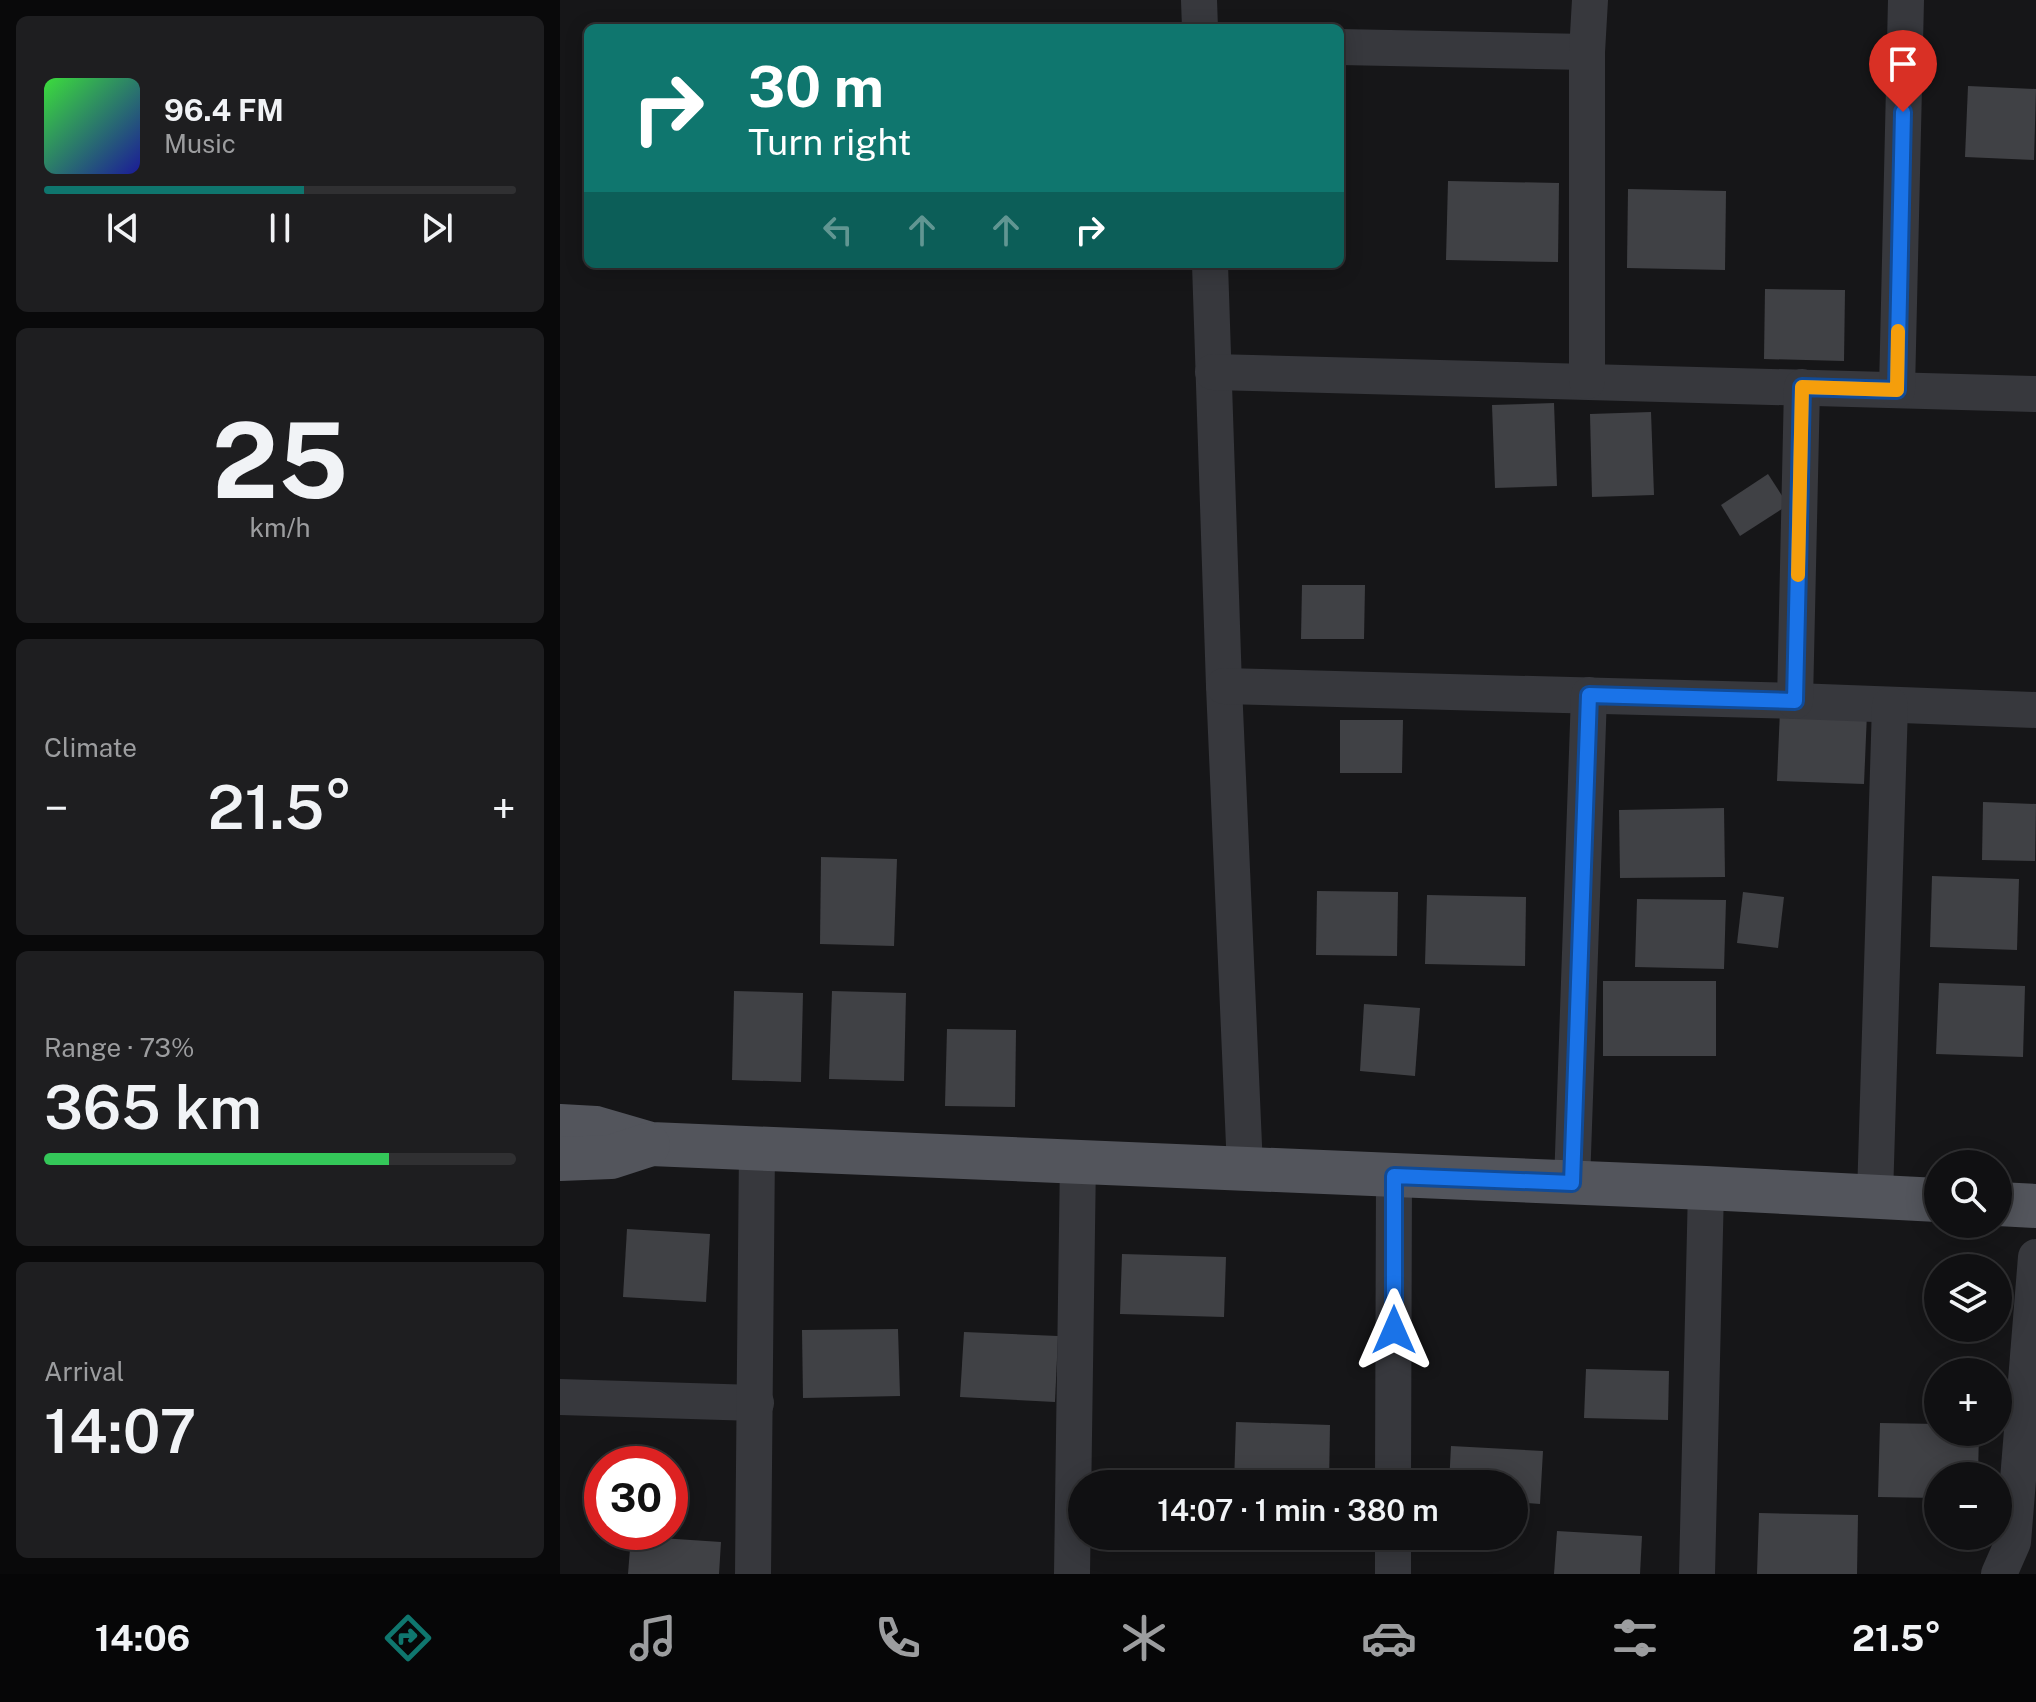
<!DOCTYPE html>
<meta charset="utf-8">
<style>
body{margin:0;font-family:"Public Sans",sans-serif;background:#1e1e20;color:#f1f3f6;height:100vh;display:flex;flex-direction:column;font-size:30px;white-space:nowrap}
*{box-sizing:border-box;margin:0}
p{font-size:26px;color:#9c9d9f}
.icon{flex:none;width:44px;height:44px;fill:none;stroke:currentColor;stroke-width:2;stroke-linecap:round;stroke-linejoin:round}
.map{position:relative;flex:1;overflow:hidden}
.sheet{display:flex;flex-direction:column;gap:16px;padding:16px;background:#09090a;width:560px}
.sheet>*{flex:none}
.guide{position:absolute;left:24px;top:24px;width:760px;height:244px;border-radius:12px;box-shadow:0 4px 20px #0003,0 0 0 2px #303032;background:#0f766e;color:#fff;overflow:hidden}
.tools{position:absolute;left:1364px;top:1150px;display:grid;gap:16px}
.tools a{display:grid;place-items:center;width:88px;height:88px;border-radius:50%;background:#101012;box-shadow:0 4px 20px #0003,0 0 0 2px #303032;font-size:40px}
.speed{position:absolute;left:24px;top:1446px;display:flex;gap:16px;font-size:40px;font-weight:700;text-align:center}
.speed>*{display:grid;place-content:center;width:104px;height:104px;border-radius:50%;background:#101012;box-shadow:0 4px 20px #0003,0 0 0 2px #303032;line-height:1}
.speed .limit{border:12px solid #d22;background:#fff;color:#111}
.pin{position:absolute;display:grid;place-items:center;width:68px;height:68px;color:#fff;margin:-82px -34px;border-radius:50% 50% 50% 0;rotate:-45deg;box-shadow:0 0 8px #0007}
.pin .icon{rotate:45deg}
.me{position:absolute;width:88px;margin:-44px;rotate:0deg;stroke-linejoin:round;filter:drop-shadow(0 0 6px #0008)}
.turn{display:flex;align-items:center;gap:28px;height:168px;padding:0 32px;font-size:36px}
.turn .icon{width:104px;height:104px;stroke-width:2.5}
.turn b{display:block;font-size:56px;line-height:68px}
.lanes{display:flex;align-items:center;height:76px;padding:0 32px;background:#0003;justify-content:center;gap:40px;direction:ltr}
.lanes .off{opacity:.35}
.big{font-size:60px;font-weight:600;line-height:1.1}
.sheet .card{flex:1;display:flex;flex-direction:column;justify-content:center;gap:12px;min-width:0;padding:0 28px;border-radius:12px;background:#1e1e20}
.sheet .dial{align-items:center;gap:0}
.dial b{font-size:104px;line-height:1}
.song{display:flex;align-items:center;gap:24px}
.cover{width:96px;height:96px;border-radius:12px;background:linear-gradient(135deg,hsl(120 70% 55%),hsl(240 70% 35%))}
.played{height:8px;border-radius:4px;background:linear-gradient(90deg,#0f766e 55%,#303032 55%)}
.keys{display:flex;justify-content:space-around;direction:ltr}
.heat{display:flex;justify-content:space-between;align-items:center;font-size:44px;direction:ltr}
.charge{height:12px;border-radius:6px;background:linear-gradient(90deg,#34c759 73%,#303032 0)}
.trip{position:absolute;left:508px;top:1470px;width:460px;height:80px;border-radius:40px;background:#101012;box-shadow:0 4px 20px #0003,0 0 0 2px #303032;font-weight:600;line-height:80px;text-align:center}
.menu{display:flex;height:128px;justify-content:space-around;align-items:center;background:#060607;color:#9c9d9f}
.menu .icon{width:56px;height:56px}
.menu .active{color:#0f766e}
.menu b{font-size:36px;color:#f1f3f6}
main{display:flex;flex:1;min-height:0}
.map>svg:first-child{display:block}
</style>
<main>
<section class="sheet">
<div class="card">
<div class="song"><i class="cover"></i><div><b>96.4 FM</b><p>Music</p></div></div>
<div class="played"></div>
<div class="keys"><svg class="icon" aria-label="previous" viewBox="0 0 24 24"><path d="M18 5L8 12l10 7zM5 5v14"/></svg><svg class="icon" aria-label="pause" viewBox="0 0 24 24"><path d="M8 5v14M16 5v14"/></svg><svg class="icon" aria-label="next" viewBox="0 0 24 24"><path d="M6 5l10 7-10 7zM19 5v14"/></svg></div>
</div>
<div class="card dial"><b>25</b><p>km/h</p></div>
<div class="card"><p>Climate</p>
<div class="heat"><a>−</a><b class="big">21.5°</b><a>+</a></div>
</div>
<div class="card"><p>Range · 73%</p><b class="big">365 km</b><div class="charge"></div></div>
<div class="card"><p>Arrival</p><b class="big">14:07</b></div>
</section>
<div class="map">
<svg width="1476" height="1574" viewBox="0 0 1476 1574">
<rect width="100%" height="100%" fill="#161618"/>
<!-- building -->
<g fill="#404145">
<polygon points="1408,86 1476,89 1474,160 1405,157"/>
<polygon points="888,181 999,183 998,262 886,260"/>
<polygon points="1068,189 1166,191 1165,270 1067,268"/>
<polygon points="1205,289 1285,290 1284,361 1204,359"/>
<polygon points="994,403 997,486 935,488 932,405"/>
<polygon points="1091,412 1094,495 1032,497 1030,414"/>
<polygon points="1208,474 1228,505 1180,536 1161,505"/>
<polygon points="742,585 805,585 804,639 741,639"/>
<polygon points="1220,710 1307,713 1304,784 1217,781"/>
<polygon points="780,720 843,720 842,773 780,773"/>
<polygon points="1423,802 1476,804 1475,861 1422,860"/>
<polygon points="1164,808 1165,877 1060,878 1059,810"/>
<polygon points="261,857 337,859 334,946 260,944"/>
<polygon points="1372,876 1459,879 1457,950 1370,947"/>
<polygon points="757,891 838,892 837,956 756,955"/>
<polygon points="1183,892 1224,897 1218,948 1177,943"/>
<polygon points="867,895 966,897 965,966 865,964"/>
<polygon points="1077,899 1166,900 1164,969 1075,967"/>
<rect x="1043" y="981" width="113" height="75"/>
<polygon points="1379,983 1465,986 1463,1057 1376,1054"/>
<polygon points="174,991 243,993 241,1082 172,1080"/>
<polygon points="272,991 346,993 344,1081 269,1079"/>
<polygon points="804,1004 860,1008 855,1076 800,1071"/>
<polygon points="387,1029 456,1030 455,1107 385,1106"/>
<polygon points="67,1229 150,1234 146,1302 63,1297"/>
<polygon points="562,1254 666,1257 664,1317 560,1314"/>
<polygon points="338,1329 340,1396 243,1398 242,1330"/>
<polygon points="404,1332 498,1336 495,1402 400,1397"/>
<polygon points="1026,1369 1109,1371 1108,1420 1024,1418"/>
<polygon points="676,1422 770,1425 769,1484 674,1484"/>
<polygon points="1320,1423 1378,1424 1378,1432 1419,1432 1418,1476 1378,1476 1378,1498 1318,1497"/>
<polygon points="891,1446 983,1451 980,1504 954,1502 954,1484 889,1484"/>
<polygon points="1199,1513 1298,1515 1297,1574 1197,1574"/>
<polygon points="997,1531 1082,1536 1080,1574 994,1574"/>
<polygon points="71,1536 161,1542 159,1574 68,1574"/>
</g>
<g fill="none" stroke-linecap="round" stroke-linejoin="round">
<!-- minor -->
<g stroke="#37383d" stroke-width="36">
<polyline points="639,0 640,28"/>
<polyline points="780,47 1027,52"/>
<polyline points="650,264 664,686 685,1168"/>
<polyline points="653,372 1476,394"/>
<polyline points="1027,381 1027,52 1030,0"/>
<polyline points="1337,390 1346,0"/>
<polyline points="664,686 1235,701 1476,710"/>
<polyline points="1235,701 1242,387"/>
<polyline points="1012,1183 1029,695"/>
<polyline points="1315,1196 1330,705"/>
<polyline points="0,1397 196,1403"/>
<polyline points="833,1484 834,1176"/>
<polyline points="193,1574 197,1149"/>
<polyline points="512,1574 518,1160"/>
<polyline points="833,1574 833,1536"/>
<polyline points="1137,1574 1146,1188"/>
<polyline points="1439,1574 1453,1542 1476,1257"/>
</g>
<!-- major -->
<g stroke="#53555c" stroke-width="44">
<polyline points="0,1126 36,1128 91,1144 1146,1188 1378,1200"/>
<polyline points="0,1159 51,1157 88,1145"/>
<polyline points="1438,1204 1476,1206"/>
</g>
</g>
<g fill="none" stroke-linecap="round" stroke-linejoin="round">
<defs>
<polyline id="route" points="834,1330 834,1176 1012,1183 1029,695 1235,701 1242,387 1337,390 1343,112"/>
</defs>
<!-- route casing -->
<use href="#route" stroke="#114b97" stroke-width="20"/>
<!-- route -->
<use href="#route" stroke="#1a73e8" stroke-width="14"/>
<!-- slow -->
<polyline stroke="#f59e0b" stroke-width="14" points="1238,575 1242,387 1337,390 1338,331"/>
</g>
</svg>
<div class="tools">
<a><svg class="icon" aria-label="search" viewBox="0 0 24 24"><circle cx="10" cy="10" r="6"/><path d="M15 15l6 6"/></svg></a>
<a><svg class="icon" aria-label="layers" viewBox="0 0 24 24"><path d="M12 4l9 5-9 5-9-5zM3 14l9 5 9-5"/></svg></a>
<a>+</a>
<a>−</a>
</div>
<div class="speed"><div class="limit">30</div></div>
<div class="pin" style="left:1343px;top:112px;background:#d93025"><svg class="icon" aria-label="arrive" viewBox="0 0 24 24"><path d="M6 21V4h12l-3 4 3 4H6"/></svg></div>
<svg class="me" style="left:834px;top:1330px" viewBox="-20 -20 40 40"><path d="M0-17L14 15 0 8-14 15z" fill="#1a73e8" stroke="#fff" stroke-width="4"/></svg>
<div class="trip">14:07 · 1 min · 380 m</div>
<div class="guide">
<div class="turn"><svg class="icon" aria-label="right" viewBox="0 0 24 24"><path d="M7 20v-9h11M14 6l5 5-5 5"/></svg><div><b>30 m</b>Turn right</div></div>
<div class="lanes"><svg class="icon off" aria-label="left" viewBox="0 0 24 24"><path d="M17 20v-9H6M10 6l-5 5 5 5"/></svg><svg class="icon off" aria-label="ahead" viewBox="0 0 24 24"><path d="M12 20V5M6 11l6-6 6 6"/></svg><svg class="icon off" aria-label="ahead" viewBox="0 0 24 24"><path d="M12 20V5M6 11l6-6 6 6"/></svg><svg class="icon" aria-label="right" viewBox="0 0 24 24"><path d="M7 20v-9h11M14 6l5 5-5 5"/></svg></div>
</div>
</div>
</main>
<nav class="menu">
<b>14:06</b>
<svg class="icon active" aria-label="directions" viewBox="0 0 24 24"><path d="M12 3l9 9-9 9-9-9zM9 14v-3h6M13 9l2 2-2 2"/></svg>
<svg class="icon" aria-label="music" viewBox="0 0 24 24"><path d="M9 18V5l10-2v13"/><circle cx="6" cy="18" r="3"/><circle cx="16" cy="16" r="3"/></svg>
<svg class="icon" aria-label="phone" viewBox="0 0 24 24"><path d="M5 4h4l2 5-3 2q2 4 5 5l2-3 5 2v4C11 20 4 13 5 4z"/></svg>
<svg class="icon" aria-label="climate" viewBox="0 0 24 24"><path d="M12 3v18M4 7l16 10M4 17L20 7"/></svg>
<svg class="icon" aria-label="car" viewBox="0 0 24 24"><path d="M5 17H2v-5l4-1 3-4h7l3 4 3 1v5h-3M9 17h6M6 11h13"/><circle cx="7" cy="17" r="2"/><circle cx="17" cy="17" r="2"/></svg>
<svg class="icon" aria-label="filters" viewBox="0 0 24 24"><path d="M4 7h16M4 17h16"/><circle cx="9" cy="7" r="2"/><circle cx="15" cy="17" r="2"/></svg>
<b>21.5°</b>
</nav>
